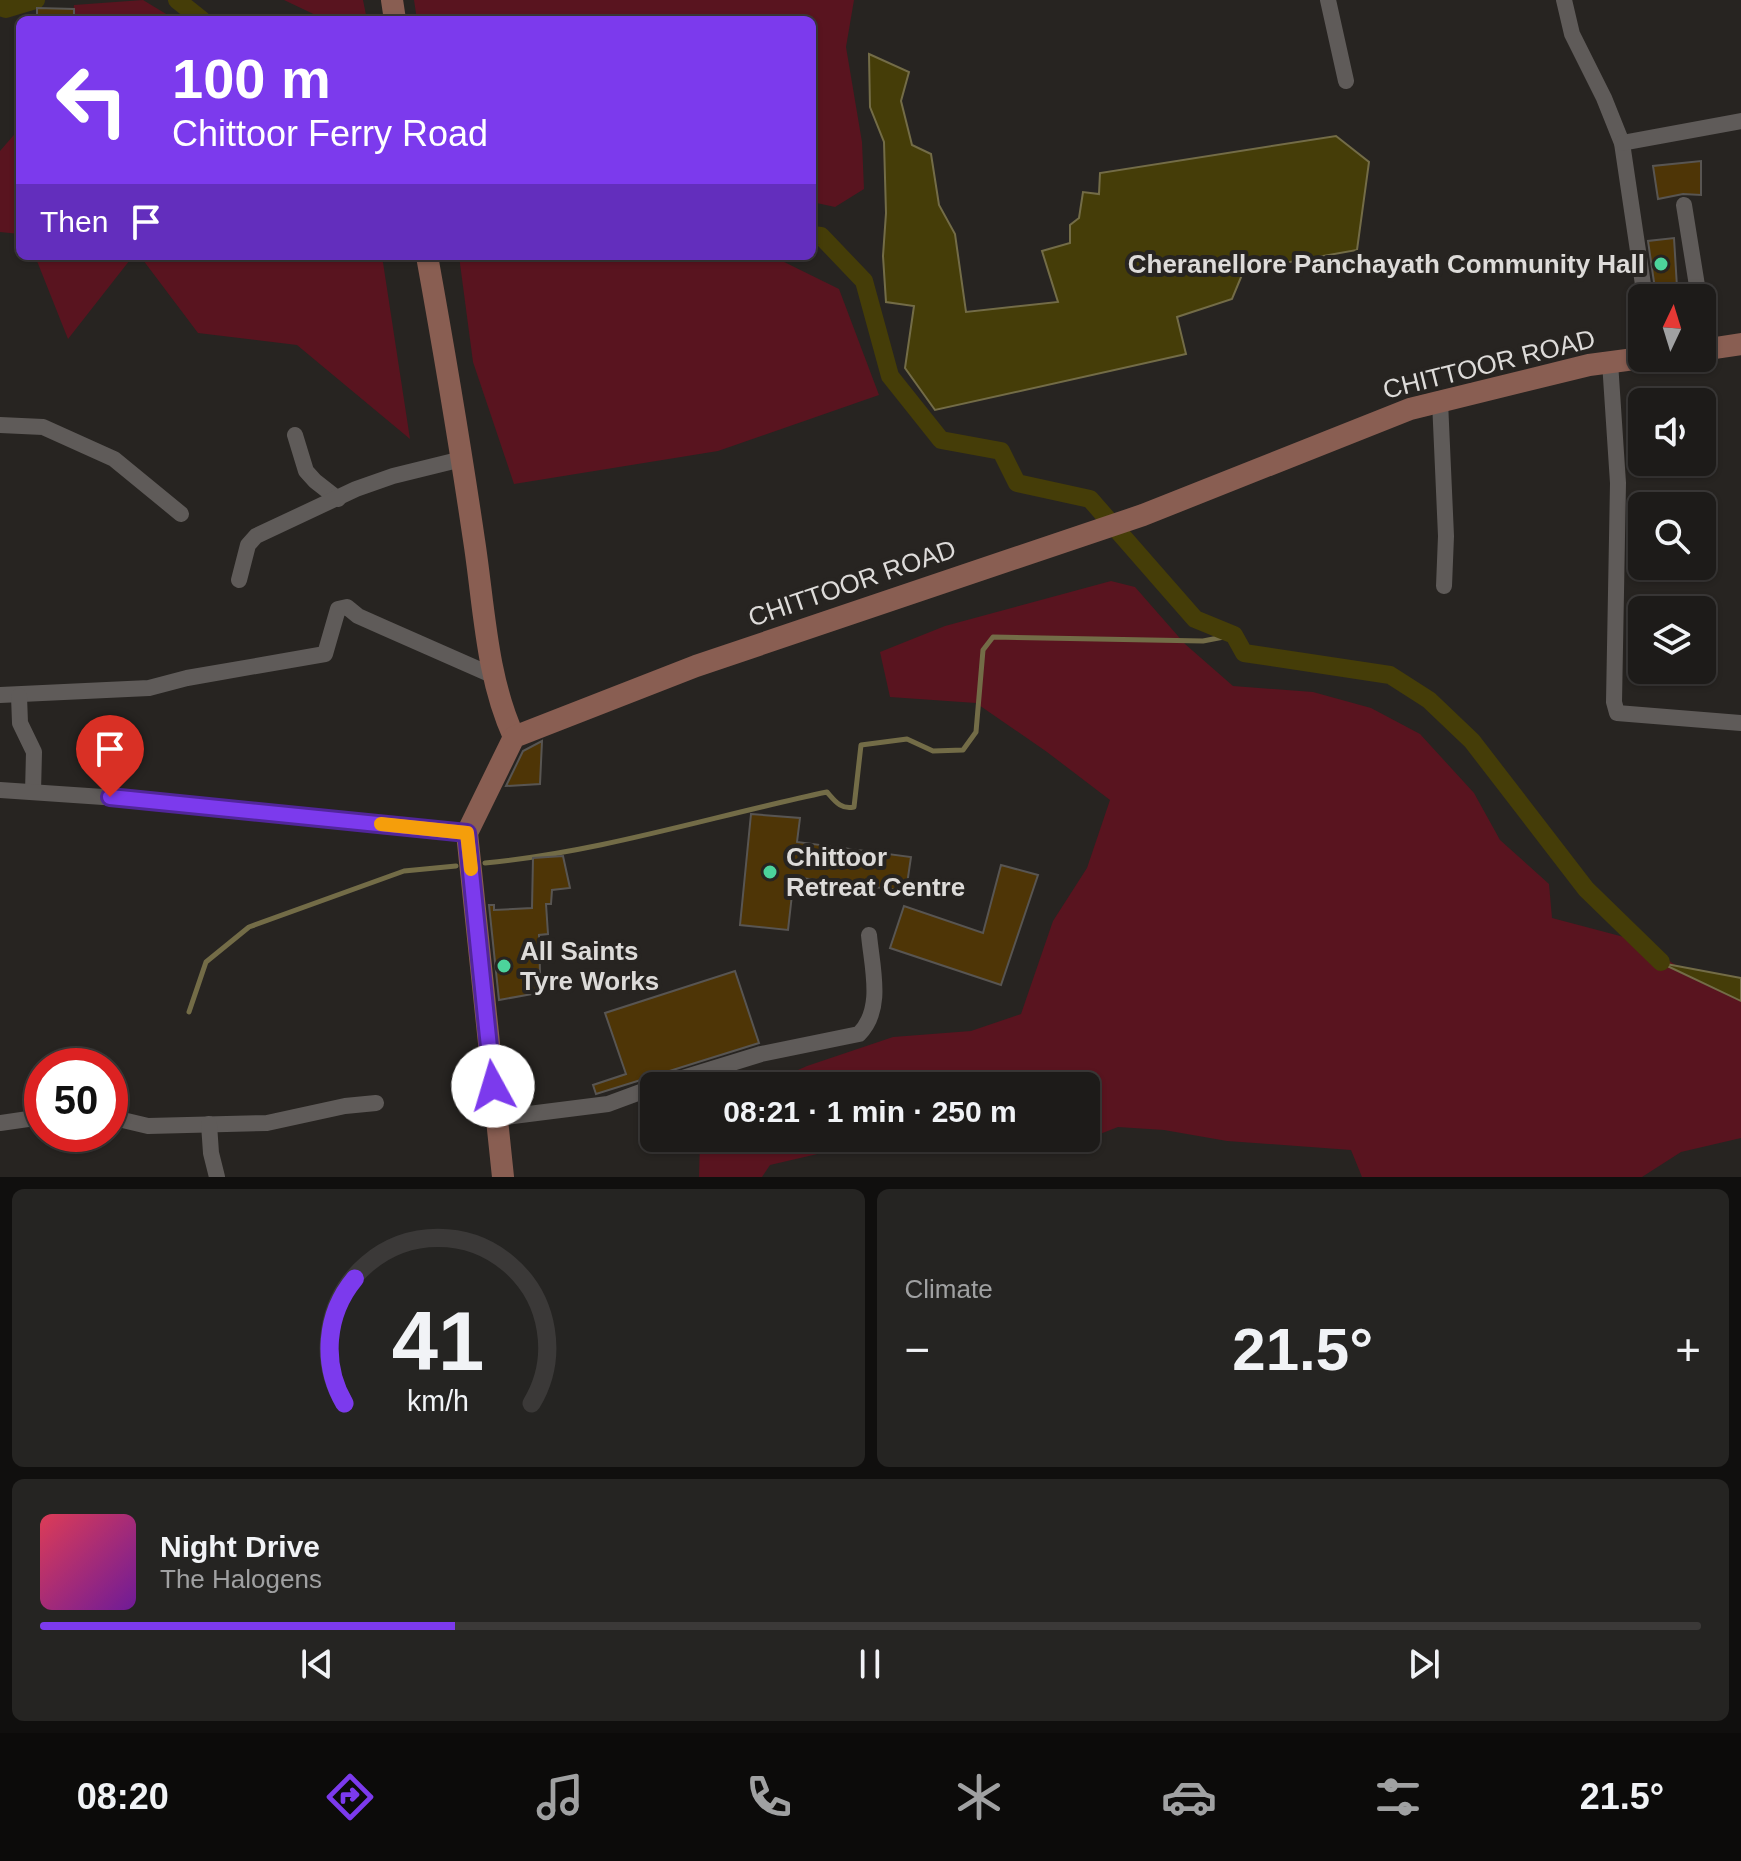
<!DOCTYPE html>
<meta charset="utf-8">
<style>
body{margin:0;font-family:Helvetica,sans-serif;background:#252422;color:#f1f3f6;height:100vh;display:flex;flex-direction:column;font-size:30px;white-space:nowrap}
*{box-sizing:border-box;margin:0}
p{font-size:26px;color:#a0a1a2}
.icon{flex:none;width:44px;height:44px;fill:none;stroke:currentColor;stroke-width:2;stroke-linecap:round;stroke-linejoin:round}
.map{position:relative;height:1177px;overflow:hidden}
.side{display:flex;flex-direction:column;gap:12px;padding:12px;background:#100f0e;flex:1}
.side>*{flex:none}
.banner{position:absolute;left:16px;top:16px;width:800px;height:244px;border-radius:12px;box-shadow:0 2px 6px #0004,0 0 0 2px #3b3938;background:#7c3aed;color:#fff;overflow:hidden}
.needle{width:52px;rotate:4deg}
.buttons{position:absolute;left:1628px;top:284px;display:grid;gap:16px}
.buttons a{display:grid;place-items:center;width:88px;height:88px;border-radius:12px;background:#1d1b19;box-shadow:0 2px 6px #0004,0 0 0 2px #3b3938;font-size:40px}
.speed{position:absolute;left:24px;top:1048px;display:flex;gap:16px;font-size:40px;font-weight:700;text-align:center}
.speed>*{display:grid;place-content:center;width:104px;height:104px;border-radius:50%;background:#1d1b19;box-shadow:0 2px 6px #0004,0 0 0 2px #3b3938;line-height:1}
.speed .limit{border:12px solid #d22;background:#fff;color:#111}
.pin{position:absolute;display:grid;place-items:center;width:68px;height:68px;color:#fff;margin:-82px -34px;border-radius:50% 50% 50% 0;rotate:-45deg;box-shadow:0 0 8px #0007}
.pin .icon{rotate:45deg}
.me{position:absolute;width:88px;margin:-44px;rotate:354deg;stroke-linejoin:round;filter:drop-shadow(0 0 6px #0008)}
.turn{display:flex;align-items:center;gap:28px;height:168px;padding:0 24px;font-size:36px}
.turn .icon{width:104px;height:104px;stroke-width:2.5}
.turn b{display:block;font-size:56px;line-height:68px}
.then{display:flex;align-items:center;height:76px;padding:0 24px;background:#0003;gap:16px;font-size:30px}
.big{font-size:60px;font-weight:600;line-height:1.1}
.side .widget{flex:1;display:flex;flex-direction:column;justify-content:center;gap:12px;min-width:0;padding:0 28px;border-radius:12px;background:#252422}
.side .dial{align-items:center;gap:0}
.dial svg{height:208px;overflow:visible;fill:none;stroke:#3b3938;stroke-width:7;stroke-linecap:round;text-anchor:middle}
.dial text{fill:#f1f3f6;stroke:none}
.song{display:flex;align-items:center;gap:24px}
.cover{width:96px;height:96px;border-radius:12px;background:linear-gradient(135deg,hsl(350 70% 55%),hsl(280 70% 35%))}
.played{height:8px;border-radius:4px;background:linear-gradient(90deg,#7c3aed 25%,#3b3938 25%)}
.keys{display:flex;justify-content:space-around;direction:ltr}
.heat{display:flex;justify-content:space-between;align-items:center;font-size:44px;direction:ltr}
.side .tiles{flex:1;display:grid;gap:12px;grid-template-columns:1fr 1fr}
.widget:last-child{grid-column:span 2}
.trip{position:absolute;left:640px;top:1072px;width:460px;height:80px;border-radius:12px;background:#1d1b19;box-shadow:0 2px 6px #0004,0 0 0 2px #3b3938;font-weight:600;line-height:80px;text-align:center}
.tabs{display:flex;height:128px;justify-content:space-around;align-items:center;background:#0c0b0a;color:#a0a1a2}
.tabs .icon{width:56px;height:56px}
.tabs .selected{color:#7c3aed}
.tabs b{font-size:36px;color:#f1f3f6}
.map>svg:first-child{display:block}
</style>
<div class="map">
<svg width="1741" height="1177" viewBox="0 0 1741 1177">
<rect width="100%" height="100%" fill="#272421"/>
<!-- green -->
<g fill="#59141f">
<polygon points="143,0 176,20 72,20 74,5"/>
<polygon points="284,0 363,0 367,20 326,20"/>
<polygon points="414,0 854,0 846,47 862,142 864,189 835,207 812,202 812,20 417,20"/>
<polygon points="20,128 20,234 0,232 0,151"/>
<polygon points="35,256 133,256 68,339"/>
<polygon points="140,256 382,256 410,439 297,345 198,333"/>
<polygon points="459,256 772,256 839,289 879,395 718,451 514,484 473,362"/>
<polygon points="1111,581 1135,587 1185,644 1233,686 1313,692 1371,708 1420,734 1474,793 1500,840 1549,884 1552,918 1639,941 1703,983 1741,1001 1741,1138 1681,1152 1642,1177 1362,1177 1351,1150 1227,1141 1164,1130 1118,1127 1069,1146 1067,1138 1086,1138 1086,1086 1051,1086 1048,1079 1029,1086 762,1086 807,1066 893,1037 971,1031 1021,1014 1053,921 1087,868 1110,800 1047,752 976,703 890,697 880,652 945,626"/>
<polygon points="700,1138 916,1138 856,1145 770,1165 762,1177 699,1177"/>
</g>
<!-- water -->
<g fill="#453d08" stroke="#736c47" stroke-width="2">
<polygon points="869,54 909,72 901,101 912,145 931,154 939,205 955,234 966,312 1058,302 1042,251 1070,243 1070,225 1079,218 1083,192 1099,194 1100,173 1336,136 1369,162 1357,250 1244,270 1232,299 1177,317 1186,354 935,410 905,368 914,306 886,302 883,256 886,213 884,142 870,107"/>
<polygon points="1661,963 1741,978 1741,1001"/>
</g>
<g fill="none" stroke-linecap="round" stroke-linejoin="round">
<!-- stream -->
<g stroke="#736c47" stroke-width="5">
<path d="M485,863c116,-11 228,-47 342,-71 8,9 14,18 27,15l7,-62 46,-6 26,12 30,-1 13,-18 7,-82 10,-13 210,4 31,-6"/>
<polyline points="189,1012 206,962 249,927 404,871 456,866"/>
</g>
<!-- canal -->
<g stroke="#453d08" stroke-width="18">
<polyline points="177,0 202,20"/>
<polyline points="0,7 6,9 36,0"/>
<polyline points="812,235 821,236 864,281 890,376 941,440 1001,451 1017,483 1090,499 1195,619 1234,635 1244,653 1390,675 1429,700 1472,741 1586,889 1661,962"/>
</g>
</g>
<!-- building -->
<g fill="#4e3506" stroke="#585552" stroke-width="2">
<polygon points="37,8 74,9 74,20 37,20"/>
<polygon points="1701,161 1701,195 1683,194 1658,199 1653,166"/>
<polygon points="1674,238 1677,287 1655,289 1648,241"/>
<polygon points="542,741 540,784 506,786 523,751"/>
<polygon points="751,814 800,818 797,842 911,857 906,891 794,877 788,930 740,925"/>
<polygon points="563,856 570,888 552,890 551,904 546,904 548,934 539,935 540,973 534,973 538,993 499,1000 489,905 494,905 494,910 532,908 533,858"/>
<polygon points="1001,865 1038,875 1001,985 890,948 904,906 983,933"/>
<polygon points="735,971 759,1043 596,1094 593,1085 626,1074 605,1013"/>
</g>
<g fill="none" stroke-linecap="round" stroke-linejoin="round">
<!-- street -->
<g stroke="#5f5b59" stroke-width="16">
<polyline points="1328,0 1346,81"/>
<polyline points="1564,0 1572,34 1604,98 1622,143 1645,298"/>
<polyline points="1622,143 1741,121"/>
<polyline points="1684,205 1699,298"/>
<polyline points="1702,315 1708,349"/>
<polyline points="1610,362 1618,483 1614,702 1617,713 1741,723"/>
<polyline points="1440,401 1446,536 1444,586"/>
<polyline points="0,425 43,427 114,459 181,514"/>
<polyline points="295,435 306,471 315,481 338,499"/>
<polyline points="239,580 248,545 256,536 356,489 393,476 462,459"/>
<polyline points="0,695 149,688 187,678 325,654 338,609 347,607 358,616 385,628 494,676"/>
<polyline points="19,696 20,723 34,752 33,792"/>
<polyline points="0,790 162,801 467,833"/>
<path d="M657,1086l104,-32 98,-20c25,-25 13,-66 10,-99"/>
<polyline points="110,1117 148,1126 267,1123 345,1106 376,1103"/>
<polyline points="497,1118 608,1104 654,1087"/>
<polyline points="0,1123 42,1117"/>
<polyline points="209,1124 211,1153 217,1177"/>
</g>
<!-- secondary -->
<g stroke="#895e52" stroke-width="22">
<polyline points="392,0 395,20"/>
<path d="M427,256c17,94 33,189 47,284 10,64 12,137 40,197"/>
<polyline points="1702,350 1741,344"/>
<polyline points="503,1177 467,833 514,737 696,666 1143,515 1410,409 1589,365 1642,358"/>
</g>
</g>
<g fill="none" stroke-linecap="round" stroke-linejoin="round">
<defs>
<polyline id="route" points="110,797 467,833 493,1086"/>
</defs>
<!-- route casing -->
<use href="#route" stroke="#51269a" stroke-width="20"/>
<!-- route -->
<use href="#route" stroke="#7c3aed" stroke-width="14"/>
<!-- slow -->
<polyline stroke="#f59e0b" stroke-width="14" points="381,824 467,833 471,869"/>
</g>
<!-- markers -->
<g fill="#4cd39b" stroke="#272421" stroke-width="3">
<circle cx="1661" cy="264" r="8"/>
<circle cx="770" cy="872" r="8"/>
<circle cx="504" cy="966" r="8"/>
</g>
<g text-anchor="middle" dominant-baseline="central" stroke-width="8" stroke-linejoin="round" paint-order="stroke">
<!-- poi labels -->
<g font-size="26" font-weight="bold" fill="#dddbd9" stroke="#272421" text-anchor="start">
<text x="1645" y="264" text-anchor="end">Cheranellore Panchayath Community Hall</text>
<text x="786" y="857">Chittoor<tspan x="786" dy="30">Retreat Centre</tspan></text>
<text x="520" y="951">All Saints<tspan x="520" dy="30">Tyre Works</tspan></text>
</g>
<!-- street labels -->
<g font-size="26" fill="#dddbd9" stroke="#272421">
<text transform="translate(1489 364) rotate(-14)">CHITTOOR ROAD</text>
<text transform="translate(852 583) rotate(-19)">CHITTOOR ROAD</text>
</g>
</g>
</svg>
<div class="buttons">
<a><svg class="needle" viewBox="-14 -14 28 28"><path d="M0-13l5 13h-10z" fill="#e53935"/><path d="M0 13l5-13h-10z" fill="#a0a1a2"/></svg></a>
<a><svg class="icon" aria-label="sound" viewBox="0 0 24 24"><path d="M4 9h4l5-4v14l-5-4H4zM17 9q2 3 0 6"/></svg></a>
<a><svg class="icon" aria-label="search" viewBox="0 0 24 24"><circle cx="10" cy="10" r="6"/><path d="M15 15l6 6"/></svg></a>
<a><svg class="icon" aria-label="layers" viewBox="0 0 24 24"><path d="M12 4l9 5-9 5-9-5zM3 14l9 5 9-5"/></svg></a>
</div>
<div class="speed"><div class="limit">50</div></div>
<div class="pin" style="left:110px;top:797px;background:#d93025"><svg class="icon" aria-label="arrive" viewBox="0 0 24 24"><path d="M6 21V4h12l-3 4 3 4H6"/></svg></div>
<svg class="me" style="left:493px;top:1086px" viewBox="-20 -20 40 40"><circle r="19" fill="#fff"/><path d="M0-13L10 11 0 6-10 11z" fill="#7c3aed"/></svg>
<div class="trip">08:21 · 1 min · 250 m</div>
<div class="banner">
<div class="turn"><svg class="icon" aria-label="left" viewBox="0 0 24 24"><path d="M17 20v-9H6M10 6l-5 5 5 5"/></svg><div><b>100 m</b>Chittoor Ferry Road</div></div>
<div class="then">Then<svg class="icon" aria-label="arrive" viewBox="0 0 24 24"><path d="M6 21V4h12l-3 4 3 4H6"/></svg></div>
</div>
</div>
<section class="side">
<div class="tiles">
<div class="widget dial"><svg viewBox="0 0 100 80">
<path d="M14 69A42 42 0 1 1 86 69"/>
<path d="M14 69A42 42 0 0 1 18 21" stroke="#7c3aed"/>
<text x="50" y="56" font-size="32" font-weight="700">41</text>
<text x="50" y="72" font-size="11">km/h</text>
</svg></div>
<div class="widget"><p>Climate</p>
<div class="heat"><a>−</a><b class="big">21.5°</b><a>+</a></div>
</div>
<div class="widget">
<div class="song"><i class="cover"></i><div><b>Night Drive</b><p>The Halogens</p></div></div>
<div class="played"></div>
<div class="keys"><svg class="icon" aria-label="previous" viewBox="0 0 24 24"><path d="M18 5L8 12l10 7zM5 5v14"/></svg><svg class="icon" aria-label="pause" viewBox="0 0 24 24"><path d="M8 5v14M16 5v14"/></svg><svg class="icon" aria-label="next" viewBox="0 0 24 24"><path d="M6 5l10 7-10 7zM19 5v14"/></svg></div>
</div>
</div>
</section>
<nav class="tabs">
<b>08:20</b>
<svg class="icon selected" aria-label="directions" viewBox="0 0 24 24"><path d="M12 3l9 9-9 9-9-9zM9 14v-3h6M13 9l2 2-2 2"/></svg>
<svg class="icon" aria-label="music" viewBox="0 0 24 24"><path d="M9 18V5l10-2v13"/><circle cx="6" cy="18" r="3"/><circle cx="16" cy="16" r="3"/></svg>
<svg class="icon" aria-label="phone" viewBox="0 0 24 24"><path d="M5 4h4l2 5-3 2q2 4 5 5l2-3 5 2v4C11 20 4 13 5 4z"/></svg>
<svg class="icon" aria-label="climate" viewBox="0 0 24 24"><path d="M12 3v18M4 7l16 10M4 17L20 7"/></svg>
<svg class="icon" aria-label="car" viewBox="0 0 24 24"><path d="M5 17H2v-5l4-1 3-4h7l3 4 3 1v5h-3M9 17h6M6 11h13"/><circle cx="7" cy="17" r="2"/><circle cx="17" cy="17" r="2"/></svg>
<svg class="icon" aria-label="filters" viewBox="0 0 24 24"><path d="M4 7h16M4 17h16"/><circle cx="9" cy="7" r="2"/><circle cx="15" cy="17" r="2"/></svg>
<b>21.5°</b>
</nav>
